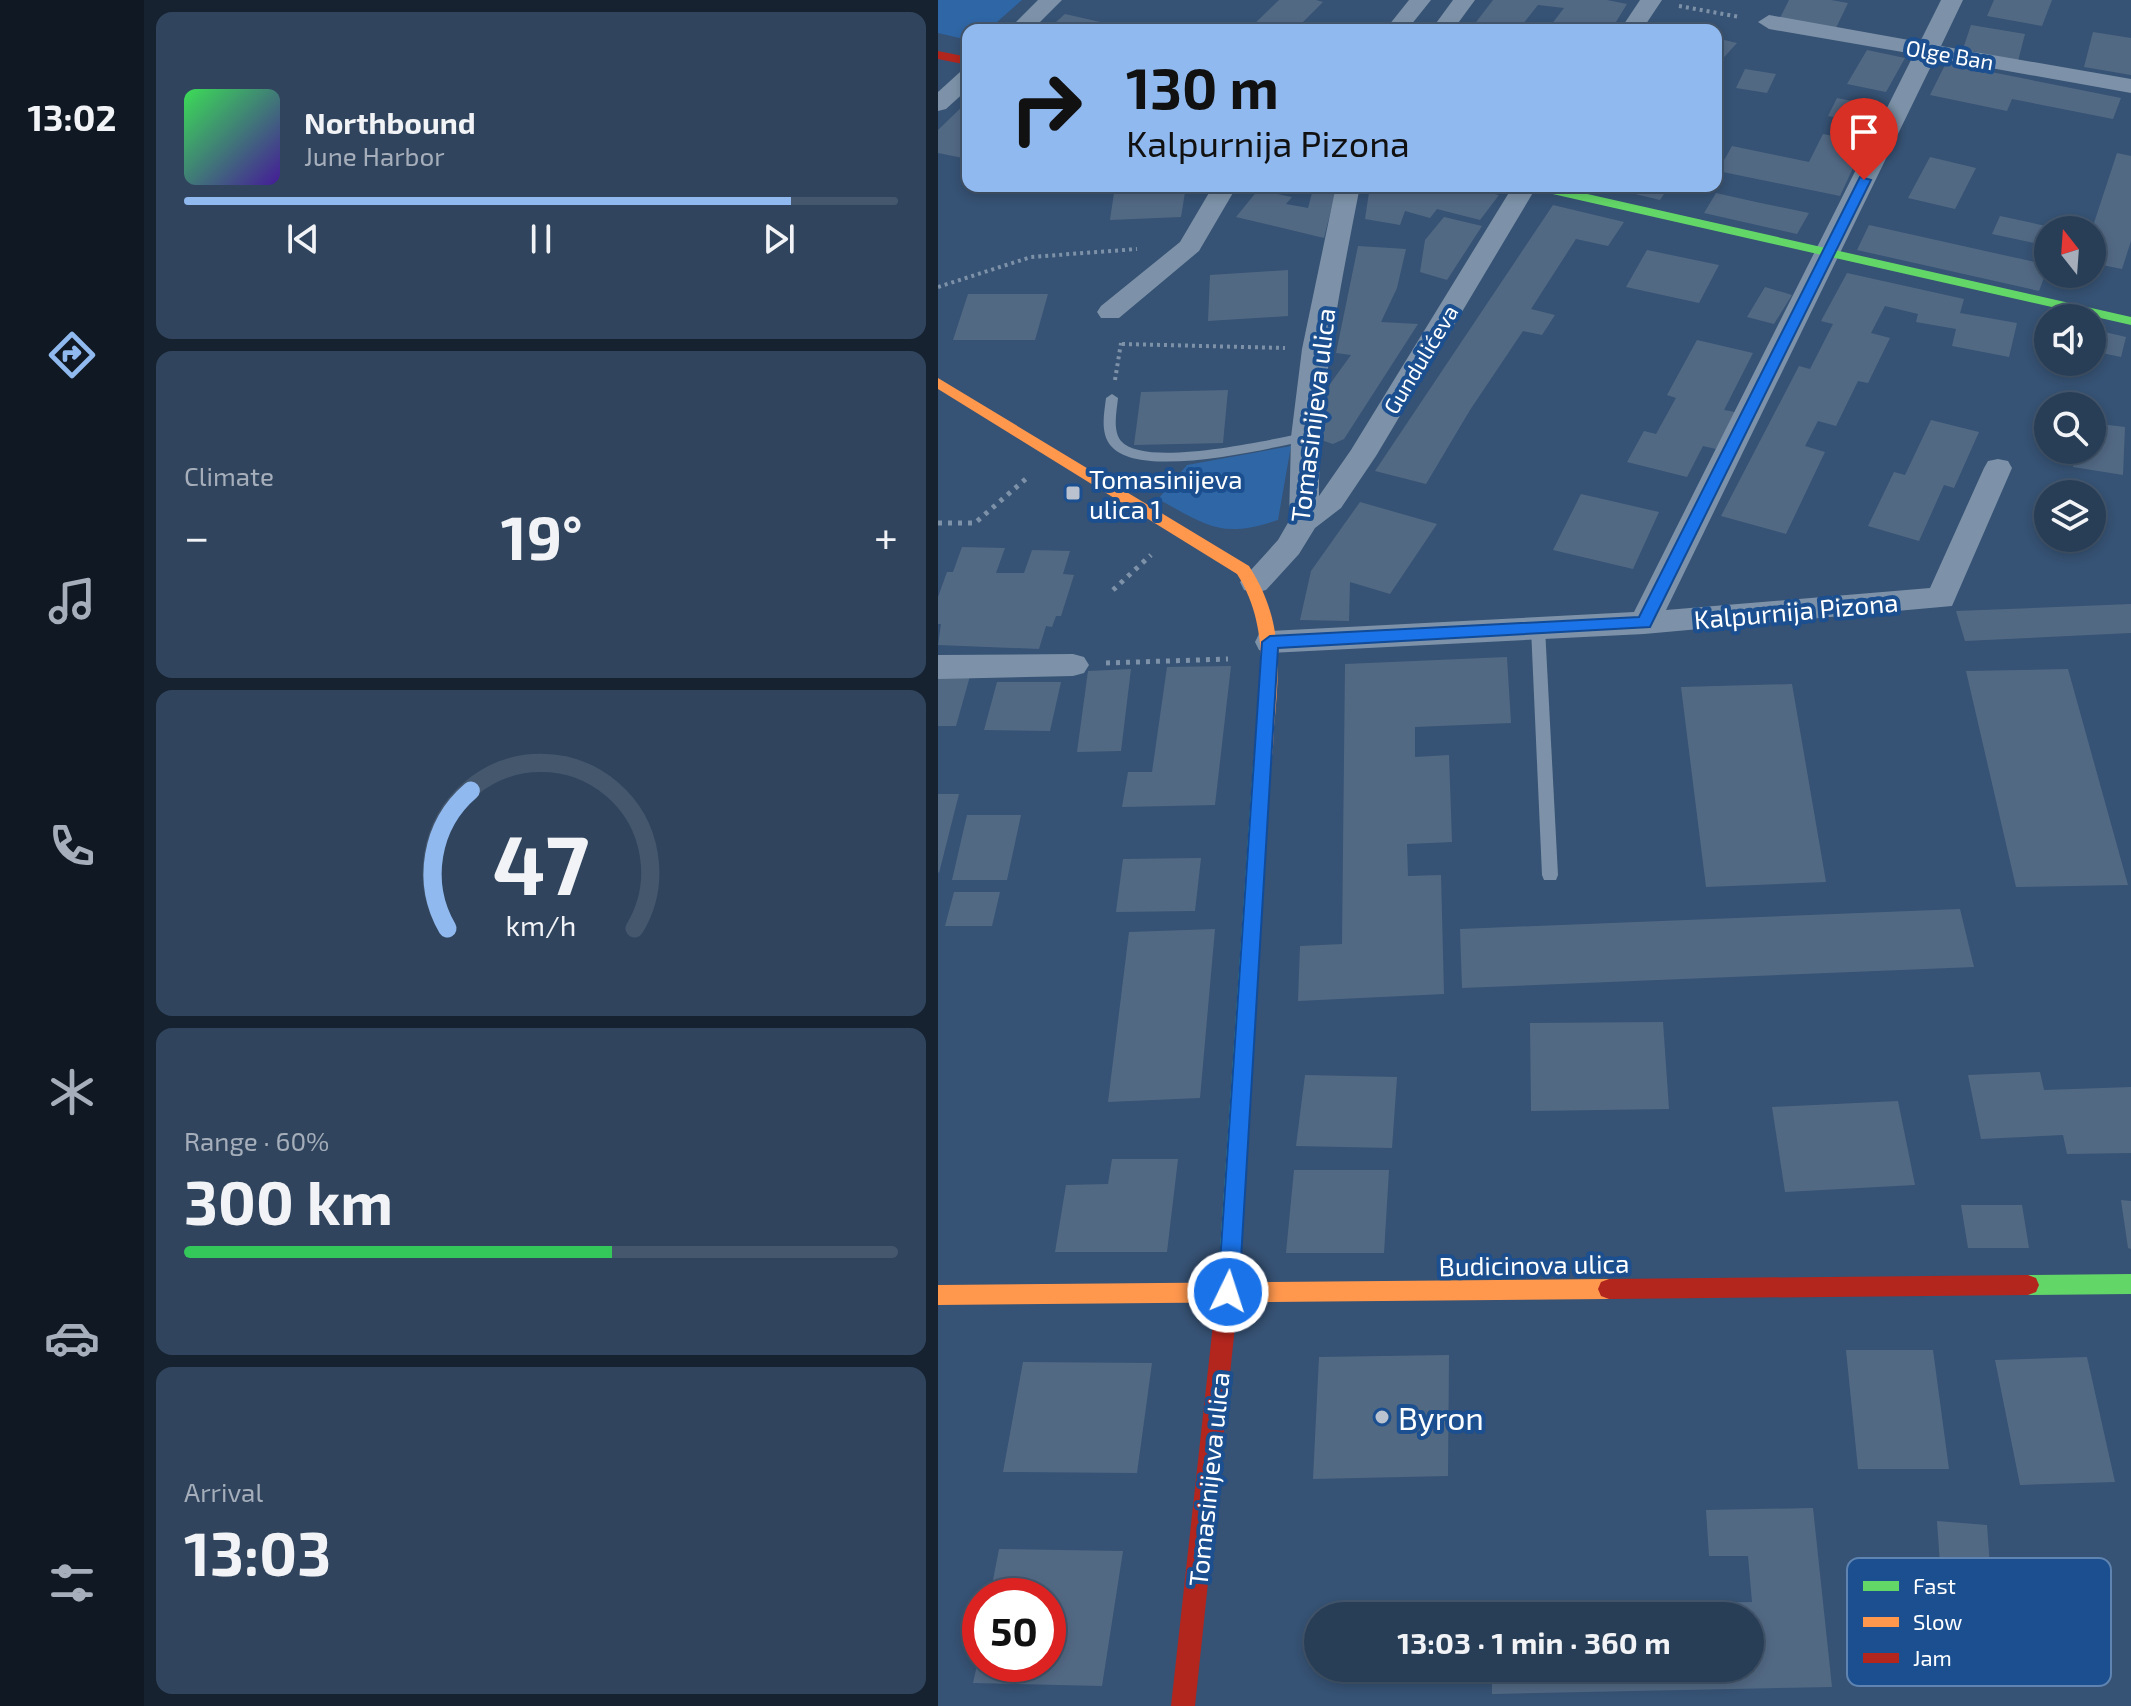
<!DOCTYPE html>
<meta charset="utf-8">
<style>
body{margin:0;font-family:"Exo 2",sans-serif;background:#30455d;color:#f1f3f6;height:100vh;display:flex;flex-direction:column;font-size:30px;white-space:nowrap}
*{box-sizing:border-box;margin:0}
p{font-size:26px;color:#a5aeba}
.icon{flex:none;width:44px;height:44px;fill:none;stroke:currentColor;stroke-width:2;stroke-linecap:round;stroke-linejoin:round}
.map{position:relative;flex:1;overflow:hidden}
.sheet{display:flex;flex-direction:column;gap:12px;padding:12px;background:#162230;width:794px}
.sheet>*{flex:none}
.top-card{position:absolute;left:24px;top:24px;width:760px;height:168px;border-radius:16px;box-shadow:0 4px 12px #0003,0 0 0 2px #44576d;background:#90b9f0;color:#111;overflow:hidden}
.needle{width:52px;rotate:343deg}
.controls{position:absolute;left:1096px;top:216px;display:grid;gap:16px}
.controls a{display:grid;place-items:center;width:72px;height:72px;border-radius:50%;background:#283e57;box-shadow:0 4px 12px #0003,0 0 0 2px #44576d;font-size:40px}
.speed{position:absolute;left:24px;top:1578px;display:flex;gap:16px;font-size:40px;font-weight:700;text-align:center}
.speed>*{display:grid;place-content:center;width:104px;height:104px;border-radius:50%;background:#283e57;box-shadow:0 4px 12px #0003,0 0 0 2px #44576d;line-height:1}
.speed .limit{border:12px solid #d22;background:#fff;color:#111}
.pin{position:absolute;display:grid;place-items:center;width:68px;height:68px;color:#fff;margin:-82px -34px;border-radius:50% 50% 50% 0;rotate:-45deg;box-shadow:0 0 8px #0007}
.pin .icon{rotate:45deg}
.me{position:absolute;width:88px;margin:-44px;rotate:4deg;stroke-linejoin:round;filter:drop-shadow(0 0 6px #0008)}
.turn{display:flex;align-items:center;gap:28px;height:168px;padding:0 32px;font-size:36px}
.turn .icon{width:104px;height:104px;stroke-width:2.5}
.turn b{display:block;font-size:56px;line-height:68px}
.big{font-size:60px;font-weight:700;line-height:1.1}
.sheet .widget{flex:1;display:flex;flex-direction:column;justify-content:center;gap:12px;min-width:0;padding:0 28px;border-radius:16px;background:#30455d}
.sheet .dial{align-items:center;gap:0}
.dial svg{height:208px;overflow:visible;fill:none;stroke:#44576d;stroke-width:7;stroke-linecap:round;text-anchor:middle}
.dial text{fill:#f1f3f6;stroke:none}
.song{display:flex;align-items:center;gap:24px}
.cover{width:96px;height:96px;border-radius:12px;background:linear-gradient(135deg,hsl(130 70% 55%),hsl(260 70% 35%))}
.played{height:8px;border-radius:4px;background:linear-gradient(90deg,#90b9f0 85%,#44576d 85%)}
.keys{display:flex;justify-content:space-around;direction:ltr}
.heat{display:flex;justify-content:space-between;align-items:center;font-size:44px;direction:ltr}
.charge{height:12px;border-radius:6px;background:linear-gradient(90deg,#34c759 60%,#44576d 0)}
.trip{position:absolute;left:366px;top:1602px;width:460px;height:80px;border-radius:40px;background:#283e57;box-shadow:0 4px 12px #0003,0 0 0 2px #44576d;font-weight:700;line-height:80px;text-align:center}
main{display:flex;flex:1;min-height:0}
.menu{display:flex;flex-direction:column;width:144px;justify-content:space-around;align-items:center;background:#101923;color:#a5aeba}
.menu .icon{width:56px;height:56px}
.menu .current{color:#90b9f0}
.menu b{font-size:36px;color:#f1f3f6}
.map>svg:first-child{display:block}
</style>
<main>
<nav class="menu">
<b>13:02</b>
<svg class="icon current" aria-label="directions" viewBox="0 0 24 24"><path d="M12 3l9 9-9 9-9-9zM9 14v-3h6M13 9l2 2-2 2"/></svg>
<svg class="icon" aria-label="music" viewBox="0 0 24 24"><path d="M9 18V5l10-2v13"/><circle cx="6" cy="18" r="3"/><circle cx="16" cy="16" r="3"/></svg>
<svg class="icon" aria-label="phone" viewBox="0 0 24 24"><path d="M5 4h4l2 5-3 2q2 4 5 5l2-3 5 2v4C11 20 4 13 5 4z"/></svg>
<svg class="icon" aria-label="climate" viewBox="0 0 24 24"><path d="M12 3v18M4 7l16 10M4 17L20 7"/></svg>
<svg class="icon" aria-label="car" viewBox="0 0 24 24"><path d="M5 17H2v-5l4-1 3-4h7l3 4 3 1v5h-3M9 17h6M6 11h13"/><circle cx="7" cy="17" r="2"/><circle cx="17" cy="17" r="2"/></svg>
<svg class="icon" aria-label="filters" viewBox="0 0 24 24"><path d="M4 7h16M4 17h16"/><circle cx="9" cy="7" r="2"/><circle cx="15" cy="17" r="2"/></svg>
</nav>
<section class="sheet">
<div class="widget">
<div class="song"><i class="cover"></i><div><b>Northbound</b><p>June Harbor</p></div></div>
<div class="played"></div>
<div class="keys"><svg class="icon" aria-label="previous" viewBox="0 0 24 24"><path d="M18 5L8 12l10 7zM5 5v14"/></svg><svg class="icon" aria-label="pause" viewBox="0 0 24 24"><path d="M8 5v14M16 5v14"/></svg><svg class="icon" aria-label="next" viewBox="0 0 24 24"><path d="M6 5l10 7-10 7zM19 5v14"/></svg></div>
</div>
<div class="widget"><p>Climate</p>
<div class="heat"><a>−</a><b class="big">19°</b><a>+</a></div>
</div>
<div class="widget dial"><svg viewBox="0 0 100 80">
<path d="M14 69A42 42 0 1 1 86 69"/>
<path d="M14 69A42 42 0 0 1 23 16" stroke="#90b9f0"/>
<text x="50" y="56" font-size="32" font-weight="700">47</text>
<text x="50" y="72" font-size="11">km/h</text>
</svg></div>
<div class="widget"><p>Range · 60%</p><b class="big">300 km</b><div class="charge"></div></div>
<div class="widget"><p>Arrival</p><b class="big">13:03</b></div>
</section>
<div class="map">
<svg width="1193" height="1706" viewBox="0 0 1193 1706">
<rect width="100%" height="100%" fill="#365274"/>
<!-- green -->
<g fill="#2f66a5">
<polygon points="0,0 84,0 50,30 30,30 30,40 0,33"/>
<path d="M353,446l-13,74c-58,19 -70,6 -120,-21l29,-34z"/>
</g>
<!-- building -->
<g fill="#526984">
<polygon points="341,0 378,0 385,2 357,30 310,30"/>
<polygon points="555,0 669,0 689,4 673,30 613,25 626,8 600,5 580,30 532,30"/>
<polygon points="851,0 893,0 910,3 897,30 841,20"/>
<polygon points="1056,0 1114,0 1104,26 1049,16"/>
<polygon points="127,14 193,29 193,30 109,30"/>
<polygon points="1033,25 1087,34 1080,61 1025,49"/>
<polygon points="1155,32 1193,38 1193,75 1146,67"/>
<polygon points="778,38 799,43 778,66"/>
<polygon points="929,50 967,58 948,92 909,84"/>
<polygon points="1008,63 1183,98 1175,119 1074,99 1069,111 992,95"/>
<polygon points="807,69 838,74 829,93 798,88"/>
<polygon points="899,98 944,107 935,125 890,116"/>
<polygon points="30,101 30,159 0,153 0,130"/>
<polygon points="885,134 927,142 902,196 780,171 794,146 871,162"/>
<polygon points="1179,153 1193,156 1193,241 1184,269 1154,263 1154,229"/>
<polygon points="992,157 1038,168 1017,209 970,198"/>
<polygon points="177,186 248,186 243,217 172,220"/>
<polygon points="432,186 525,186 561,195 542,220 499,209 492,218 467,211 462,225 427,219"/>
<polygon points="664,186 757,186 753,193 730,188 722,200"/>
<polygon points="375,189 397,194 386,238 298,217 320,190 354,197 348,204 370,208"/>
<polygon points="778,193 818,202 871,213 859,234 766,213"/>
<polygon points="615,205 686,222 670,246 638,239 593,309 617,315 604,335 585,331 532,410 488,484 437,471"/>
<polygon points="1062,216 1122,229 1122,230 1110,230 1110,246 1054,234"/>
<polygon points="506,217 544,226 509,280 482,272 487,240"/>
<polygon points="931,225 1110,265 1110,267 1101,291 919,250"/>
<polygon points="420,246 468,249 459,288 443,322 480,324 406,439 395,444 386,441 384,434 385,415 392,384 413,355 398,353"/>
<polygon points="709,250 781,265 761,303 688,287"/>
<polygon points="350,270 350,316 270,321 272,275"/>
<polygon points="909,273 1026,299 1022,313 1079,323 1071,357 1014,346 1018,329 978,322 980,314 947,306 933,333 952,338 930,383 920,381 898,426 880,421 867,446 887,452 848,534 783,516 861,366 872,369 895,324 883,321"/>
<polygon points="827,287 854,295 836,324 809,317"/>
<polygon points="30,294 110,294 97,340 15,340"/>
<polygon points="1154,329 1188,337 1183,357 1154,351"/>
<polygon points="759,340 815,353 786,410 797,412 778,449 765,446 749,477 689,462 706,431 718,434 738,398 729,395"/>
<polygon points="290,390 285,443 196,445 203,392"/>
<polygon points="993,420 1041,432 1016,488 1006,485 981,541 930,526 956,472 967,475"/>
<polygon points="1154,423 1187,427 1185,475 1135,467 1136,450 1154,450"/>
<polygon points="643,494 721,512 695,569 615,550"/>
<polygon points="422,502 499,524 452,594 412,582 411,621 362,620 373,571"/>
<polygon points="24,547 67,548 58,573 86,573 94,550 132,551 125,574 136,575 123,616 118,616 114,627 108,626 101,649 0,645 3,624 0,624 0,597 9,572 15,572"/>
<polygon points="1193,604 1193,633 1027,641 1018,611"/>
<polygon points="569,657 573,723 477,727 477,757 511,755 514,842 469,844 470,876 503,875 506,994 360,1001 362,946 404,944 407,664"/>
<polygon points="293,666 277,805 184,807 190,772 214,772 229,667"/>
<polygon points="193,669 183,751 139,752 150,671"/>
<polygon points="1130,669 1190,885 1078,887 1028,671"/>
<polygon points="0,676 32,676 18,726 0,726"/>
<polygon points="59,682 123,682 112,731 46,730"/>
<polygon points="854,684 888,882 768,887 743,687"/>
<polygon points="0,794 21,794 1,873 0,872"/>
<polygon points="29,815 83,815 69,880 14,880"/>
<polygon points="263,858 257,911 178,912 185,859"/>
<polygon points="16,892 62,892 54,926 7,926"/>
<polygon points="1022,909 1036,967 524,988 522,929"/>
<polygon points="277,929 262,1098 170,1102 191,932"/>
<polygon points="725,1022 731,1109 593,1111 592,1023"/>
<polygon points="1102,1072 1106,1090 1193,1087 1193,1153 1129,1154 1125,1135 1043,1139 1030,1075"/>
<polygon points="367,1075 459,1077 454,1148 358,1146"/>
<polygon points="960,1101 977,1185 847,1192 834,1107"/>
<polygon points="174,1159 240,1159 229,1252 117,1252 128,1185 170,1184"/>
<polygon points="356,1170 451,1170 446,1253 348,1253"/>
<polygon points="1183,1200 1193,1201 1193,1249 1190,1248"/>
<polygon points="1023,1205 1084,1205 1091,1248 1030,1248"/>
<polygon points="908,1350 995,1350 1011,1469 920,1469"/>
<polygon points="511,1355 510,1476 375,1479 381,1357"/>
<polygon points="1149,1357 1177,1482 1082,1485 1057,1360"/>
<polygon points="85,1362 214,1363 199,1473 65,1472"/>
<polygon points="875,1508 894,1687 554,1694 554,1668 812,1668 812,1616 554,1616 554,1607 814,1602 810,1556 771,1556 768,1510"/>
<polygon points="999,1521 1049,1525 1052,1567 1002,1564"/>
<polygon points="61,1549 185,1551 164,1686 35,1683 41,1656 42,1664 110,1664 110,1596 52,1596"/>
</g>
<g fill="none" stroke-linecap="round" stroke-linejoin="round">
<!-- path-far1 -->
<g stroke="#7d92a8" stroke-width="4" stroke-dasharray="3 4" stroke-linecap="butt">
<polyline points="741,6 802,17"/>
<polyline points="0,287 93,257 199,249"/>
<polyline points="184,344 347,348"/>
<polyline points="177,380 183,343"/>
</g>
<!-- path -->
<g stroke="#7d92a8" stroke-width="5" stroke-dasharray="4 6" stroke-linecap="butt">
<polyline points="0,523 37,523 90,477"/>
<polyline points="175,590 213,555"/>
<polyline points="168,663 290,659"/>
</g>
<!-- lane -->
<g fill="#7d92a8" fill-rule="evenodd">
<path d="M174,394l6,4c-1,12 -6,32 3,43 24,28 150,-2 184,-8l7,4 -7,4c-40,8 -165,39 -194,5 -11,-13 -7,-32 -5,-48z"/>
<polygon points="600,623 607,628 620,875 618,880 606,880 604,875 593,628"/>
</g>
<!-- street -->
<g fill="#7d92a8" fill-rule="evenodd">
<polygon points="100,0 124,0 94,30 70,30"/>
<polygon points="471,0 493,0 469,30 447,30"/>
<polygon points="515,0 537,0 515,30 493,30"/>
<polygon points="702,0 724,0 704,30 682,30"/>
<polygon points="1003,0 1025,0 1003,46 1193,79 1193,93 997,58 728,610 992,588 1046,468 1050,461 1060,459 1070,461 1074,468 1014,606 706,634 332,653 321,650 317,642 321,634 332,631 696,612 976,54 831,29 820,22 831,15 982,42"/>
<polygon points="30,70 30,89 8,109 0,111 0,92 22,72"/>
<polygon points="275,186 299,186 261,251 181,318 163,318 159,312 163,306 242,242"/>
<path d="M398,186h24c-20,103 -41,204 -41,310l32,-46 162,-264h24l-161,270 -35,52 -26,20 -16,26 -33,36 -11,3 -11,-3 -4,-8 38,-42 11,-19 2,-84 11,-88z"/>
<polygon points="135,654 146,657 151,665 146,673 135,676 0,679 0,655"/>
</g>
<!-- fast -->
<g fill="#63d668" fill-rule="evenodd">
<polygon points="591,186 614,186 1193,317 1193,325 597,190"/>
<polygon points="324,758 333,765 302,1279 299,1286 291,1289 283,1286 280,1279 315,765"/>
<polygon points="1193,1274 1193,1294 1090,1295 1082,1292 1079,1285 1082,1278 1090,1275"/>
</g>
<!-- slow -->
<g fill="#ff974d" fill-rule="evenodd">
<path d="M0,378l311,188c34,53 31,100 25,161 -1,14 0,30 -6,43l-6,2 -9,-7c6,-65 21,-133 -16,-191l-299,-185z"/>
<polygon points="671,1279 679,1282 682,1289 679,1296 671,1299 0,1305 0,1285"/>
</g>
<!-- jam -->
<g fill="#b3261e" fill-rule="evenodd">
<polygon points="0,51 30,57 30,65 0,59"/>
<polygon points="291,1269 299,1272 302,1279 257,1706 233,1706 280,1279 283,1272"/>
<polygon points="1090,1275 1098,1278 1101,1285 1098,1292 1090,1295 671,1299 663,1296 660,1289 663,1282 671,1279"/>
</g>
</g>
<!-- route -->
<polygon fill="#1a73e8" stroke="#114b97" stroke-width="2" points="922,177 933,180 712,627 340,648 301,1292 298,1299 290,1302 283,1299 280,1292 324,642 332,636 701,617"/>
<!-- markers -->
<g fill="#b9c2ce" stroke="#1b4f8f" stroke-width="3">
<rect x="127" y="485" width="16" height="16" rx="4"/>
<circle cx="444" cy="1417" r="8"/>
</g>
<g text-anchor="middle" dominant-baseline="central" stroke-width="8" stroke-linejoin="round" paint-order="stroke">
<!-- far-street labels -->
<g font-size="22" fill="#fff" stroke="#1b4f8f">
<text transform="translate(1012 54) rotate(10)">Olge Ban</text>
<text transform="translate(482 359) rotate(-59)">Gundulićeva</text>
</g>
<!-- street labels -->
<g font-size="26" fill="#fff" stroke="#1b4f8f">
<text transform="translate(374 415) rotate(-83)">Tomasinijeva ulica</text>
<text transform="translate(858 610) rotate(-5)">Kalpurnija Pizona</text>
<text transform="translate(596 1264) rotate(-1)">Budicinova ulica</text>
<text transform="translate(270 1479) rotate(-84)">Tomasinijeva ulica</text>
</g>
<!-- poi labels -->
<g font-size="26" fill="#fff" stroke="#1b4f8f" text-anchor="start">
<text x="151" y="478">Tomasinijeva<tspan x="151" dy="30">ulica 1</tspan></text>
</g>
<!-- near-poi labels -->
<g font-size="32" fill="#fff" stroke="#1b4f8f" text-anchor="start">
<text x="460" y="1417">Byron</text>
</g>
</g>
<!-- legend -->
<rect x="909" y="1558" width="264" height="128" rx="12" fill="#1b4f8f" stroke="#5f84b1" stroke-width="2"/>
<rect x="925" y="1581" width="36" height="10" fill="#63d668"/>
<rect x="925" y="1617" width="36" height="10" fill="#ff974d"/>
<rect x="925" y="1653" width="36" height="10" fill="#b3261e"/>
<g font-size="22" fill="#fff">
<text x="975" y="1594">Fast</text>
<text x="975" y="1630">Slow</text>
<text x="975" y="1666">Jam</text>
</g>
</svg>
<div class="controls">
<a><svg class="needle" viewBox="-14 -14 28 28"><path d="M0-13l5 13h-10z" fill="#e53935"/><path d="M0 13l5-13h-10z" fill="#a5aeba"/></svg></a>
<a><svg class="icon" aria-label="sound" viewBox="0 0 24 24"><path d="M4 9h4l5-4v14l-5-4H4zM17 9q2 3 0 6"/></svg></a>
<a><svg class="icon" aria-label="search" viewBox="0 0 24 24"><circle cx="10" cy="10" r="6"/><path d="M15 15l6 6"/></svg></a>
<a><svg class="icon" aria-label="layers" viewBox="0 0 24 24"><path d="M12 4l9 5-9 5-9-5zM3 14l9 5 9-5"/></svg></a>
</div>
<div class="speed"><div class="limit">50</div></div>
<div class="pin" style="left:926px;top:180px;background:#d93025"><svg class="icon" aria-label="arrive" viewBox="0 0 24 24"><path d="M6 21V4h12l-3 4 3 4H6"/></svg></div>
<svg class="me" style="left:290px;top:1292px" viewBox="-20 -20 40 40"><circle r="17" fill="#1a73e8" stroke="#fff" stroke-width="3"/><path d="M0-11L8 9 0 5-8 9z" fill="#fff"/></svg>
<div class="trip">13:03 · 1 min · 360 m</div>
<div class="top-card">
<div class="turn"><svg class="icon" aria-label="right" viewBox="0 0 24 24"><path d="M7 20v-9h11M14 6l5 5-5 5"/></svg><div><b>130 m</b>Kalpurnija Pizona</div></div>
</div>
</div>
</main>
